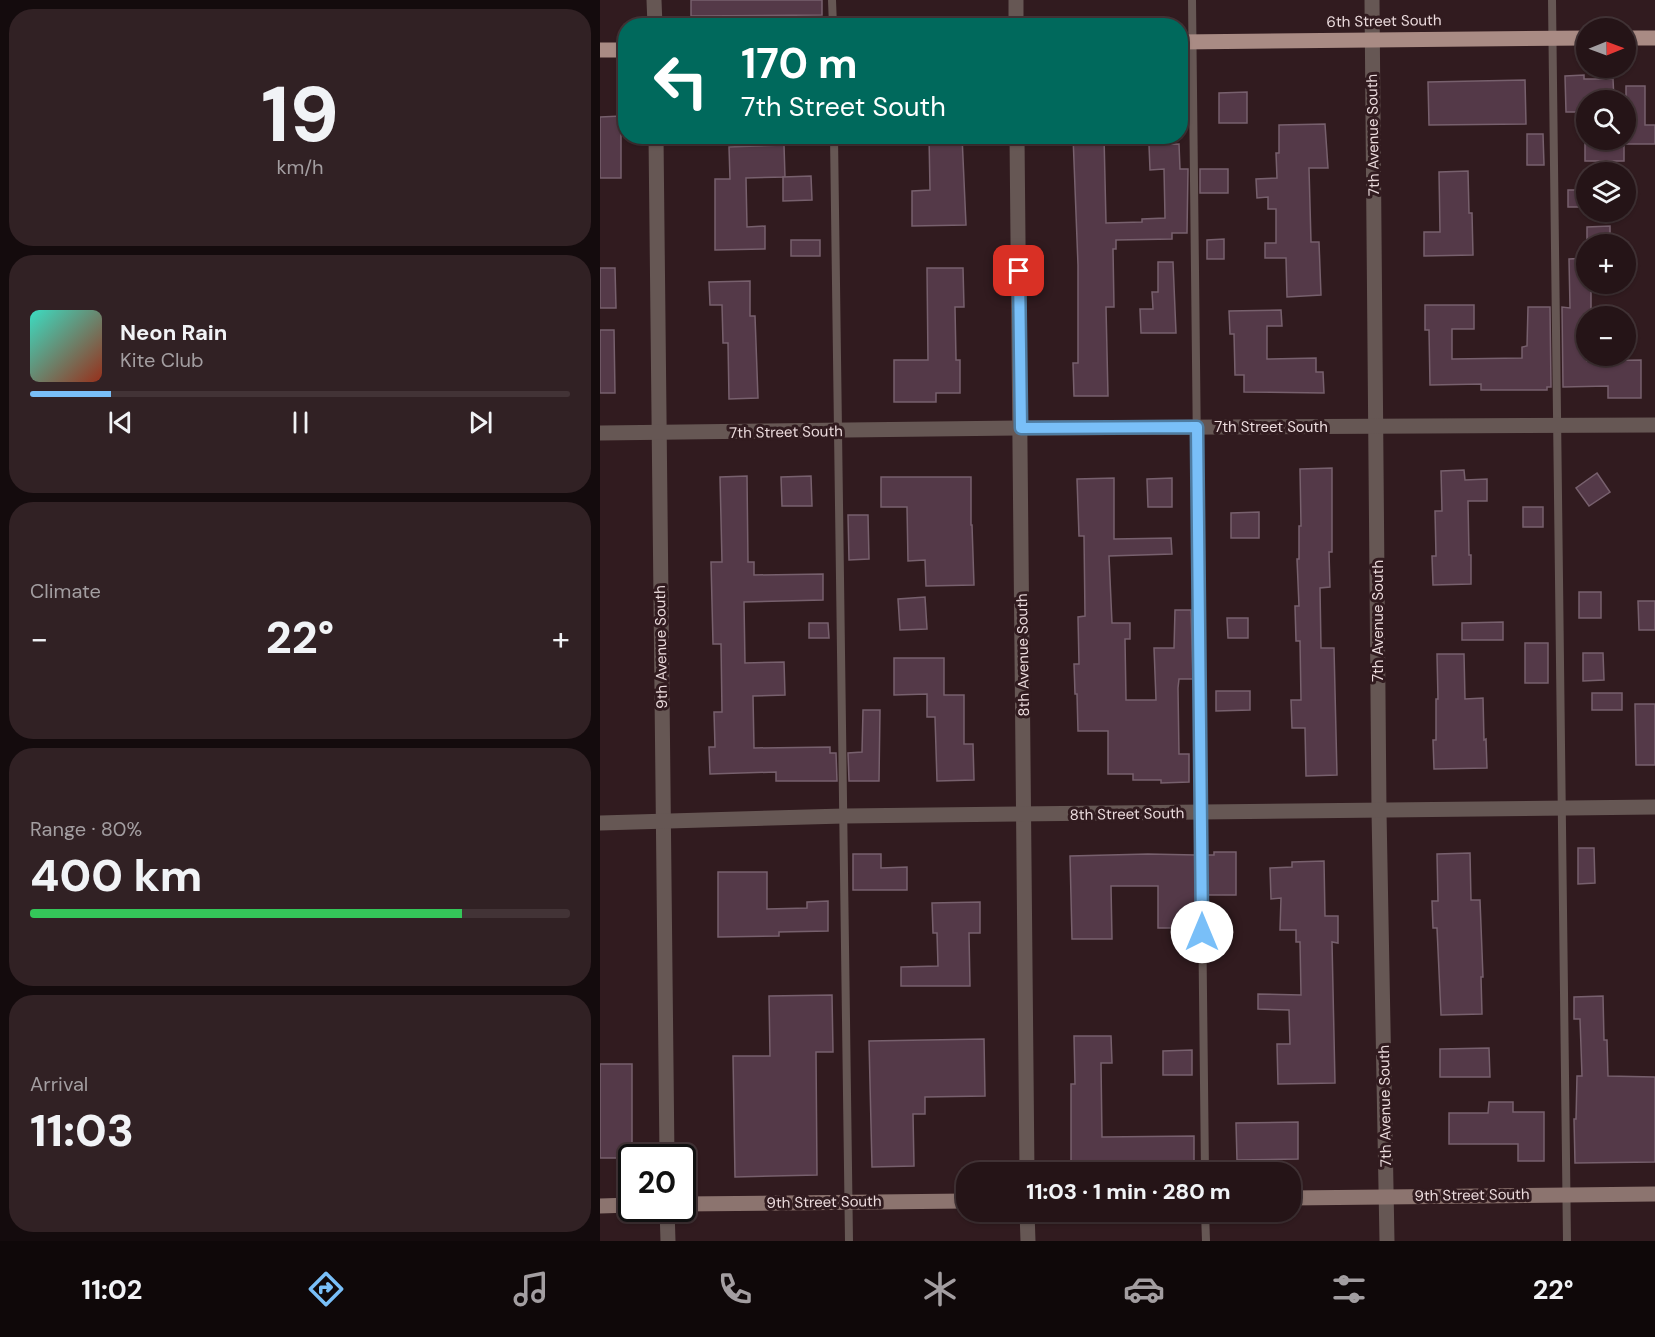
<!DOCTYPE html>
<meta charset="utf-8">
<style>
body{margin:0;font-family:"DM Sans",sans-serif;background:#312124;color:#f1f3f6;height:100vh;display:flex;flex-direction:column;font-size:22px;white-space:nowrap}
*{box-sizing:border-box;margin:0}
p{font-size:20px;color:#a39ea1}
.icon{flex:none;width:33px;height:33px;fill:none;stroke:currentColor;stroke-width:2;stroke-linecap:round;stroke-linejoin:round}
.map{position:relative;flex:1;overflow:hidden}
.drawer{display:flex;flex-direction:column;gap:9px;padding:9px;background:#140b0d;width:600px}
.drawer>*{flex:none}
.top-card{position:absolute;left:18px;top:18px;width:570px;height:126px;border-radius:24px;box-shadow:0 2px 4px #0004,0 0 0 2px #423336;background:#00695c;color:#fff;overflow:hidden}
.needle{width:39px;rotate:89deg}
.buttons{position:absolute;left:976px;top:18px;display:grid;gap:12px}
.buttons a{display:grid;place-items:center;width:60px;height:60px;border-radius:50%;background:#251417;box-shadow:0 2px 4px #0004,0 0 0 2px #423336;font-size:30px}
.speed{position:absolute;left:18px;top:1144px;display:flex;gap:12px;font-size:30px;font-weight:700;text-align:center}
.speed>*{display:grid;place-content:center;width:78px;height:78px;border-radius:50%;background:#251417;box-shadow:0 2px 4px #0004,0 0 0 2px #423336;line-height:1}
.speed .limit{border:3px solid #111;border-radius:9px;background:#fff;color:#111}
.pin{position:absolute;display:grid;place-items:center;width:51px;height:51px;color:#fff;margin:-26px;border-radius:12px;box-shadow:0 3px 9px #0006}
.me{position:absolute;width:66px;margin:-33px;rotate:0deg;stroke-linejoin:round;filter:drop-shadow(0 0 4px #0008)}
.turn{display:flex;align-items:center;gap:21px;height:126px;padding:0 24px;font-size:27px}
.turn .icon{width:78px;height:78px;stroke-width:2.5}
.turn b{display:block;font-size:42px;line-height:51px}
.big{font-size:45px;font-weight:800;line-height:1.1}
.drawer .widget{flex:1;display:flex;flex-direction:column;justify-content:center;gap:9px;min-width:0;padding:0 21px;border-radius:24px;background:#312124}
.drawer .dial{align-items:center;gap:0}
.dial b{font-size:78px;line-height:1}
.song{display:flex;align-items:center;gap:18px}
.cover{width:72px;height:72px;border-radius:9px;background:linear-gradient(135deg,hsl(170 70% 55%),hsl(10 70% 35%))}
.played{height:6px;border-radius:3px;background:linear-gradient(90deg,#79bff8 15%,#423336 15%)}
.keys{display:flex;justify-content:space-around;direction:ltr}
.heat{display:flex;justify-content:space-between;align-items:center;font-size:33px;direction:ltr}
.charge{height:9px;border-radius:4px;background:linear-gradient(90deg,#34c759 80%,#423336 0)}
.trip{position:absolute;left:356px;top:1162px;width:345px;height:60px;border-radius:24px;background:#251417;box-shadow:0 2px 4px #0004,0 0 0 2px #423336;font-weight:800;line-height:60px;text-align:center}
.menu{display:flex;height:96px;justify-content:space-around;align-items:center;background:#0f0809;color:#a39ea1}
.menu .icon{width:42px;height:42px}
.menu .on{color:#79bff8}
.menu b{font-size:27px;color:#f1f3f6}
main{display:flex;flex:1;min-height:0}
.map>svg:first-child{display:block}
</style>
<main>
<section class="drawer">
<div class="widget dial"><b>19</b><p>km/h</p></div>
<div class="widget">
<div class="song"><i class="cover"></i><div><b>Neon Rain</b><p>Kite Club</p></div></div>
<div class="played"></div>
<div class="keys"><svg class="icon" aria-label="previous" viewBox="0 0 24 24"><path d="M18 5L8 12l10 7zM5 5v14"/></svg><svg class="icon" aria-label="pause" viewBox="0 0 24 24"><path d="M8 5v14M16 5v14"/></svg><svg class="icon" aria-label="next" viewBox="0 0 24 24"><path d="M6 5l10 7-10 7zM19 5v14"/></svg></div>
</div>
<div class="widget"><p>Climate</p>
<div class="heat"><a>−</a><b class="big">22°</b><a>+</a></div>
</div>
<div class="widget"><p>Range · 80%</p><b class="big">400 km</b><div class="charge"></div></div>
<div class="widget"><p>Arrival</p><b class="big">11:03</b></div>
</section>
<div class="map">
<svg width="1055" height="1241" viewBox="0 0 1055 1241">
<rect width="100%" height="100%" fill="#311b1f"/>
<!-- building -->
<g fill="#543948" stroke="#77606d" stroke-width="1.5">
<polygon points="91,0 222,0 222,15 91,16"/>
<polygon points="984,75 984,79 1013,79 1014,100 987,100 987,112 966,112 965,76"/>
<polygon points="925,80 926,124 829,125 828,82"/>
<polygon points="1026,86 1045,86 1045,125 1055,125 1055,144 1026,144"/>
<polygon points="647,92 647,123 619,123 619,93"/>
<polygon points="21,116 21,178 0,178 0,117"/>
<polygon points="725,124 728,168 709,168 711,242 719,242 721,295 687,297 686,258 665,258 665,243 676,243 676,209 668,209 668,197 657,198 656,179 677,178 676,153 679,153 679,125"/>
<polygon points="927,134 943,134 944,165 927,165"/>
<polygon points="329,136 362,136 366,225 312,226 312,191 330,190"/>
<polygon points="473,136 504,136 506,223 542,222 542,219 565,218 564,169 550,170 549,145 579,144 580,169 588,169 587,233 572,233 572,239 516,240 516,249 513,249 514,307 506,307 508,396 474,396 473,363 478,363 478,265"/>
<rect x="985" y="140" width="39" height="21"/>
<polygon points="184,145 185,177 146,178 147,227 165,226 165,249 115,250 115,179 130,179 129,147"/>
<rect x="600" y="169" width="28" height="24"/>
<polygon points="868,171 869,213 872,213 873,255 824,256 824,232 840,232 839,172"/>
<polygon points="211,176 212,200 183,201 183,177"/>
<rect x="968" y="190" width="19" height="17"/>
<polygon points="1010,226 1010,244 987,244 987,227"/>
<polygon points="624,239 624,259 607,259 607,240"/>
<rect x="191" y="240" width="29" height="16"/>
<polygon points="987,258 987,284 991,284 991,316 987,316 987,361 1041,360 1041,398 1008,398 1008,386 963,387 962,307 970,308 969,259"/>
<polygon points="558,262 573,262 576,333 541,333 540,309 553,309 552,292 558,292"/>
<polygon points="0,268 15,268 16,308 0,308"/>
<polygon points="327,268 363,268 364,307 355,307 356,360 360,360 360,393 336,393 336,402 294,402 294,360 328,360"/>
<polygon points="150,281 150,316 155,316 158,398 129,399 128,343 123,343 122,305 110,305 109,282"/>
<polygon points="825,305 874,305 874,329 852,329 852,359 922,358 922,347 927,346 928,307 950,307 951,387 947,387 947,390 881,390 881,384 830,385 829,330 825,330"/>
<polygon points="681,310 682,326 667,326 667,359 716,358 716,372 723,372 724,393 644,392 644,375 635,375 634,334 630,334 629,311"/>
<polygon points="0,330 14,330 15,393 0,393"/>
<polygon points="732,468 732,552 729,552 730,587 720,588 721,648 734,648 737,775 706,776 705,728 692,728 691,700 701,700 700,641 696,641 695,606 699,606 697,559 699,559 699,526 701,526 700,469"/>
<polygon points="864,470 865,480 887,479 887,501 868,501 869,555 871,555 871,584 833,585 832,556 836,556 835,511 842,511 841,471"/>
<polygon points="997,473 1010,492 989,506 976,488"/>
<polygon points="147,476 148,562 154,562 154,575 223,574 223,600 144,602 145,663 184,662 185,695 153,696 154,748 230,747 230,753 236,753 237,781 176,781 176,772 110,774 109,747 115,747 114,712 122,712 121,644 113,644 111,562 122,562 120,477"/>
<polygon points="211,476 212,506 182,506 181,477"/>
<polygon points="281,477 371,477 371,525 372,525 374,585 326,586 325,560 308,561 307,507 281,507"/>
<polygon points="514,478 514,539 571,538 572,554 509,556 512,623 530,623 530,639 525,639 526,700 556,700 554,648 574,648 575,610 591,610 593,679 579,679 578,688 579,754 589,754 589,782 561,783 561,780 533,780 533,774 508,774 508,731 478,731 477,694 475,694 474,664 479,664 478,617 485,616 484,536 479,536 477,479"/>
<polygon points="572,478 572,507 548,507 547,479"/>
<rect x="923" y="507" width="20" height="20"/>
<polygon points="659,512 659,538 631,538 631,513"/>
<polygon points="248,515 268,515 269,559 249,560"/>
<rect x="979" y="592" width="22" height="26"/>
<polygon points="325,597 327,629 300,630 298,599"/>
<polygon points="1038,601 1055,601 1055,630 1039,630"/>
<polygon points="627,618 648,618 648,638 628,638"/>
<polygon points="903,622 903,640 862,640 862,623"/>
<polygon points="209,623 228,623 229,638 209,638"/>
<rect x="925" y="643" width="23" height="40"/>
<polygon points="983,653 1003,653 1004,680 983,681"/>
<polygon points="837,654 864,654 865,699 883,698 884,740 886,739 887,768 834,769 833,740 836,740 836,699 838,699"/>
<polygon points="294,658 344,658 344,695 364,695 364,744 373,744 374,780 337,781 335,717 327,717 327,694 294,695"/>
<polygon points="616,691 650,691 650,710 616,711"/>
<rect x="992" y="693" width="30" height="17"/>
<polygon points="1035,704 1055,704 1055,765 1036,765"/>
<polygon points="263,710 280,710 279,781 249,781 248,753 262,752"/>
<polygon points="978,848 994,848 995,883 978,884"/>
<polygon points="614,852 636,852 636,895 608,895 607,855 614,855"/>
<polygon points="870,853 871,900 880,900 883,977 881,977 882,1014 841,1015 837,928 833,928 832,901 838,901 837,854"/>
<polygon points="253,854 281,854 281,868 307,867 307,890 253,890"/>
<polygon points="548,854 595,855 596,928 558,928 558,886 511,886 512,939 472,939 470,856"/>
<polygon points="724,861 725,916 738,916 738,943 732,942 735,1083 678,1084 677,1044 690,1044 689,1010 658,1009 658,994 701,995 700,942 696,942 696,930 680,930 681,898 671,899 670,868 692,867 692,862"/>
<polygon points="118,872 167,872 167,909 207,908 207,902 228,901 228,931 179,932 179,936 118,937"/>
<polygon points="380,902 380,933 369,933 370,986 301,986 301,967 338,966 337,933 333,933 332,903"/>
<polygon points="232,995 233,1052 216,1052 217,1175 135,1177 133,1056 170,1056 169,996"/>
<polygon points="1003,996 1004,1040 1007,1040 1008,1076 1055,1077 1055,1162 975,1163 974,1119 976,1119 977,1076 982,1076 980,1019 974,1019 974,997"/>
<polygon points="474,1036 511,1036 512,1063 501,1063 502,1137 594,1136 594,1166 471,1167 471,1084 475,1084"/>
<polygon points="384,1039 385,1096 325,1097 325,1114 313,1114 314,1166 272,1167 269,1041"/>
<polygon points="889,1048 890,1077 840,1077 840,1049"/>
<polygon points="592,1050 592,1075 563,1075 563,1051"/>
<rect x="0" y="1064" width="32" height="94"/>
<polygon points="889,1102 913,1102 913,1112 944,1112 944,1161 918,1161 918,1144 849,1144 849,1113 888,1113"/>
<polygon points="698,1122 698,1159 637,1160 636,1123"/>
</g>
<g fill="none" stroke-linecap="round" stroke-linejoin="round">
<!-- service -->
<g stroke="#665754" stroke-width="8">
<polyline points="232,0 233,26"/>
<polyline points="592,0 605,1173"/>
<polyline points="952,0 967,1241"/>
<polyline points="234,136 249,1241"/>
<polyline points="605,1212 606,1241"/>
</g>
<!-- minor -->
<g stroke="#665754" stroke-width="15">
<polyline points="54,0 55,26"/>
<polyline points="416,0 416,26"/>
<polyline points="772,0 779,811 787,1241"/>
<polyline points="56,136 67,1158"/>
<polyline points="417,136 427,1173"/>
<polyline points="0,433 421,428 1055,425"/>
<polyline points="0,823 244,816 1055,807"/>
<polyline points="67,1209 68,1241"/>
<polyline points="427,1212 428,1241"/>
</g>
<!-- secondary -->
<g stroke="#8c746f" stroke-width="15">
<polyline points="690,1198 1055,1194"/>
<polyline points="82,1204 366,1201"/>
<polyline points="0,1206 32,1205"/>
</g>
<!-- primary -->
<g stroke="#a98b84" stroke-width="15">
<polyline points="1026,38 1055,38"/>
<polyline points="580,42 987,38"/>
<polyline points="0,50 26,50"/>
</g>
</g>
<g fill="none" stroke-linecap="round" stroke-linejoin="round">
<defs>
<polyline id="route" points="419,271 421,428 597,427 602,932"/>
</defs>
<!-- route casing -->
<use href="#route" stroke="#4f7ca1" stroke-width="15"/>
<!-- route -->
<use href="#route" stroke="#79bff8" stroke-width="10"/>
</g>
<g text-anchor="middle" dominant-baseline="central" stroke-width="6" stroke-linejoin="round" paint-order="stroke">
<!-- street labels -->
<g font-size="15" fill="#ebdbdd" stroke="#311b1f">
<text transform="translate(784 21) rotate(-1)">6th Street South</text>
<text transform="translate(773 135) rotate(-91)">7th Avenue South</text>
<text x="671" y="427">7th Street South</text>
<text transform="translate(186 432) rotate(-1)">7th Street South</text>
<text transform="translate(778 621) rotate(-90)">7th Avenue South</text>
<text transform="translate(61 647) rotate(-91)">9th Avenue South</text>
<text transform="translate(423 655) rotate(-91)">8th Avenue South</text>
<text transform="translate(527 814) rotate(-1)">8th Street South</text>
<text transform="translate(785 1106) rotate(-91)">7th Avenue South</text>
<text transform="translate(872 1195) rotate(-1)">9th Street South</text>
<text transform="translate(224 1202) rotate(-1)">9th Street South</text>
</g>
</g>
</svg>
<div class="buttons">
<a><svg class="needle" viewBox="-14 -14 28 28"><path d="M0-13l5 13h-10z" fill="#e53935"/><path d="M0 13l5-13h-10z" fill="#a39ea1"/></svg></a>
<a><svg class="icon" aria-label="search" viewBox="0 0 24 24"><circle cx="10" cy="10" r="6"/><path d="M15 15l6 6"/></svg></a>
<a><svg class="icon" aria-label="layers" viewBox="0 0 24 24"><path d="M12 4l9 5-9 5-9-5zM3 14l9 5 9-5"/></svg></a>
<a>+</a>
<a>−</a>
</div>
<div class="speed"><div class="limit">20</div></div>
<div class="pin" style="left:419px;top:271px;background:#d93025"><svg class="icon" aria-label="arrive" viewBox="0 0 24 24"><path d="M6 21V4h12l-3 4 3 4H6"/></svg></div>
<svg class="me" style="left:602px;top:932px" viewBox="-20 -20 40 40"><circle r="19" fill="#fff"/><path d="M0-13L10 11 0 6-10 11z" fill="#79bff8"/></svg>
<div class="trip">11:03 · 1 min · 280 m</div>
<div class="top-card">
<div class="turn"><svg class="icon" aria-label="left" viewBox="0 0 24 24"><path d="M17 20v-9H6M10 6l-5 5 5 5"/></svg><div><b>170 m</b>7th Street South</div></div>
</div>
</div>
</main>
<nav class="menu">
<b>11:02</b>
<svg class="icon on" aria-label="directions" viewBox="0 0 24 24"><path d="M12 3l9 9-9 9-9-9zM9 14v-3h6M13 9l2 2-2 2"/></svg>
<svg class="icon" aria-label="music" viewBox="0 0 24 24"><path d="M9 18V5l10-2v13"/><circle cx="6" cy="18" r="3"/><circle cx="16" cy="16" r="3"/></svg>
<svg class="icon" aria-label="phone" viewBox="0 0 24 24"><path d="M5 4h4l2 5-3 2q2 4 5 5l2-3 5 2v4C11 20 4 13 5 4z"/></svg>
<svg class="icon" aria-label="climate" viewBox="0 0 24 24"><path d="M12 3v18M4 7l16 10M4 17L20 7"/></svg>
<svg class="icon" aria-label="car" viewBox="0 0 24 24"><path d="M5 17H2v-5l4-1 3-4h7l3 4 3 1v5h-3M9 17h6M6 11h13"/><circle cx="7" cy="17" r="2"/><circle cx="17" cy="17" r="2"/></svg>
<svg class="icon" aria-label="filters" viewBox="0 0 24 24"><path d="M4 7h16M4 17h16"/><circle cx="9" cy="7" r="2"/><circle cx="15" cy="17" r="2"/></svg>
<b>22°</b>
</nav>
